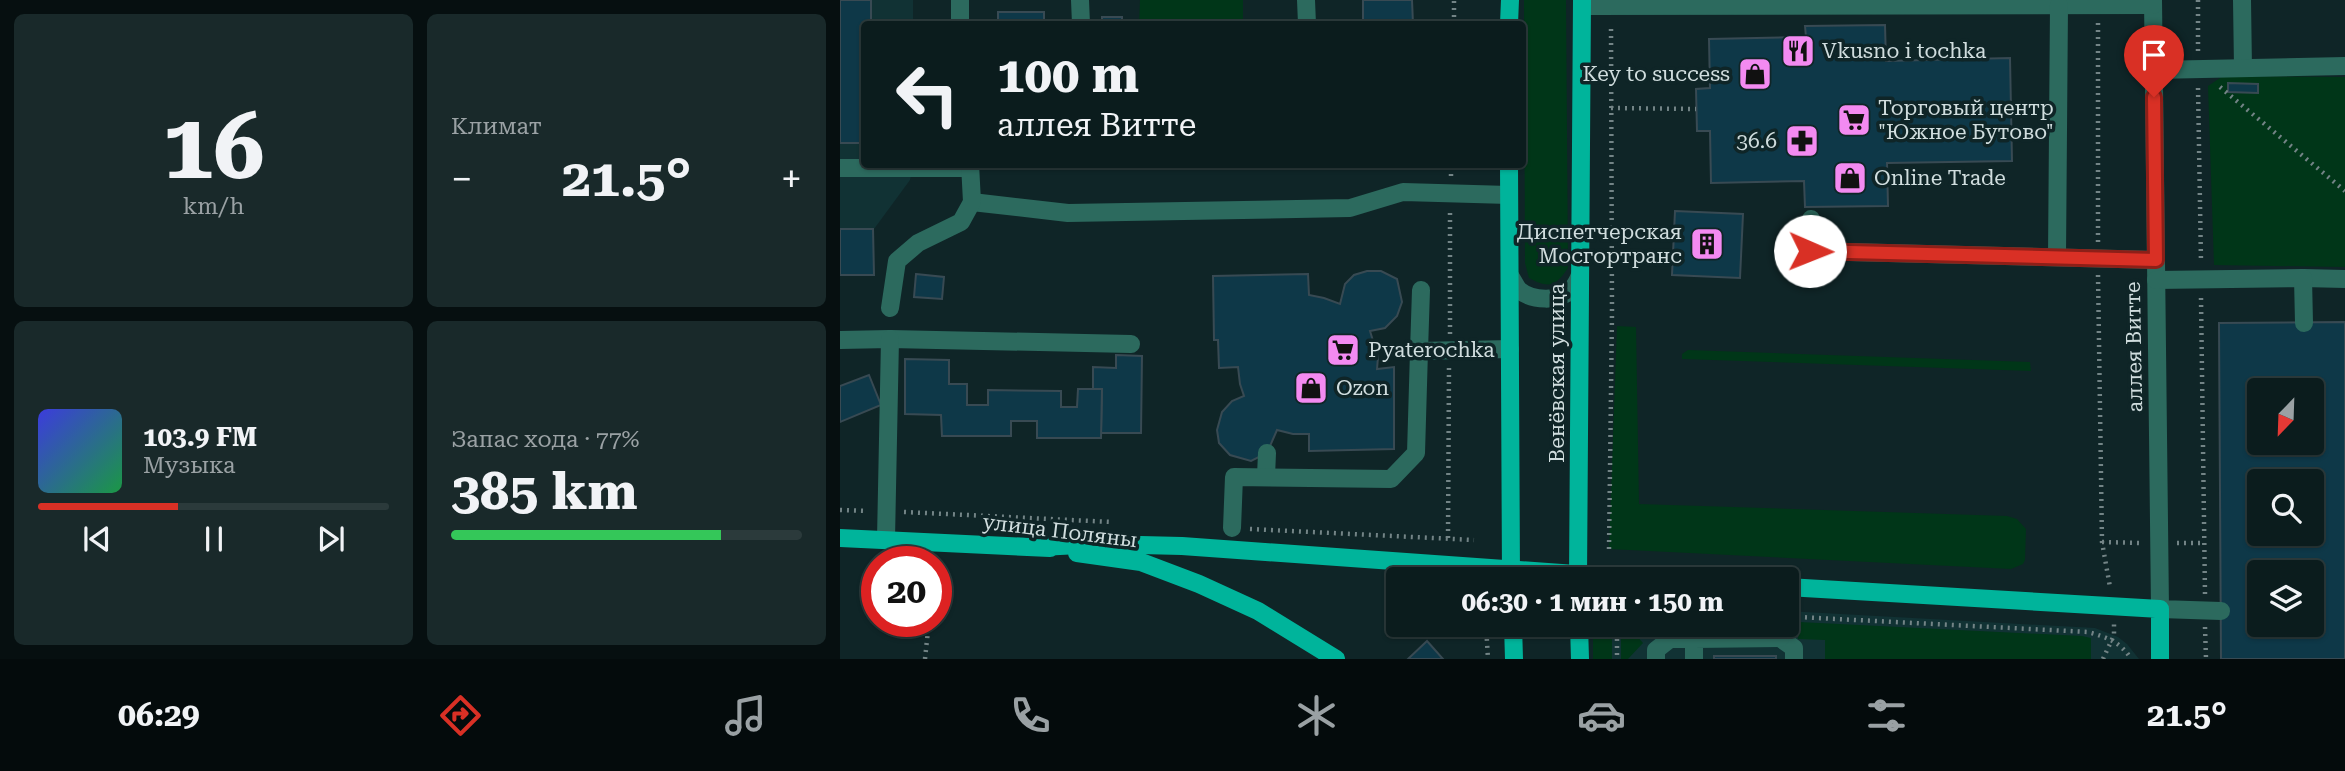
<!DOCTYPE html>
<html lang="ru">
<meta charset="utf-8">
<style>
body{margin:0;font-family:"Roboto Serif",serif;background:#19292a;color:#f1f3f6;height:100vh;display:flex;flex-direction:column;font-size:26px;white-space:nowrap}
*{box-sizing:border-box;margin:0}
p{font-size:23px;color:#9aa1a4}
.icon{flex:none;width:38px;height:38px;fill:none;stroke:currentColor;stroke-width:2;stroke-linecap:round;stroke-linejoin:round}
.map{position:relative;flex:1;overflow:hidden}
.side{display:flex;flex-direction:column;gap:14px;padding:14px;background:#060f10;width:840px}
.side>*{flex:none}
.hud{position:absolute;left:21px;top:21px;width:665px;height:147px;border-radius:7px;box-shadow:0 2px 5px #0004,0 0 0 2px #2b3a3b;background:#0b1c1d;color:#f1f3f6;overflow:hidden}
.needle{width:46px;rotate:203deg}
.tools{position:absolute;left:1407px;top:378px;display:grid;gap:14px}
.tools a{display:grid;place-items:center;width:77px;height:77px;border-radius:7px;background:#0b1c1d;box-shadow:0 2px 5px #0004,0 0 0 2px #2b3a3b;font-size:35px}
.speed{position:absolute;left:21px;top:546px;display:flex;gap:14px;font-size:35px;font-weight:700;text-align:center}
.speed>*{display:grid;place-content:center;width:91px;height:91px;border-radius:50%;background:#0b1c1d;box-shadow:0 2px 5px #0004,0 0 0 2px #2b3a3b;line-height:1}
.speed .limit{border:10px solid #d22;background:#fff;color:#111}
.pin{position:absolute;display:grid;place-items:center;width:60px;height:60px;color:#fff;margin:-72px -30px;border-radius:50% 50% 50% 0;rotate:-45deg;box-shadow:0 0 7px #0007}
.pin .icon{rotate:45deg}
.me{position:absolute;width:77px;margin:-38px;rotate:91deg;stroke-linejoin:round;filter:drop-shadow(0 0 5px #0008)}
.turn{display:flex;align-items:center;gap:24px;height:147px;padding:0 21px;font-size:32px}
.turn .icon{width:91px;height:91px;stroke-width:2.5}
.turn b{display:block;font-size:49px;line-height:60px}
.big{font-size:52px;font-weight:700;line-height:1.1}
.side .tile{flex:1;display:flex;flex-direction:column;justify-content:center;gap:10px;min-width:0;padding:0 24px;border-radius:10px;background:#19292a}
.side .dial{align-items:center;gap:0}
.dial b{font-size:91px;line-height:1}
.song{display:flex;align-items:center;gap:21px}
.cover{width:84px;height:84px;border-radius:10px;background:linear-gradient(135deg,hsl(240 70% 55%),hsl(140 70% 35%))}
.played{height:7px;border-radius:4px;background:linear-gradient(90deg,#d93025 40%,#2b3a3b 40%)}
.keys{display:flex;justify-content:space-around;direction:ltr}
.heat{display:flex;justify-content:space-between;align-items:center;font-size:38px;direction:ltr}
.charge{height:10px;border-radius:5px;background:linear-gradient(90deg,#34c759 77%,#2b3a3b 0)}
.side .tiles{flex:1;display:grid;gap:14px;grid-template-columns:repeat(2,1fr)}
.trip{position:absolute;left:546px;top:567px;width:413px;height:70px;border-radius:7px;background:#0b1c1d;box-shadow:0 2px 5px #0004,0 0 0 2px #2b3a3b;font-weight:700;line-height:70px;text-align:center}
.dock{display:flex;height:112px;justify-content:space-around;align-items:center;background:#040b0c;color:#9aa1a4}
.dock .icon{width:49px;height:49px}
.dock .active{color:#d93025}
.dock b{font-size:32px;color:#f1f3f6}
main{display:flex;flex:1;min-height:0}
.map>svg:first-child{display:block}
</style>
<main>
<section class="side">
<div class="tiles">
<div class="tile dial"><b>16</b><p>km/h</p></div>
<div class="tile"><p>Климат</p>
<div class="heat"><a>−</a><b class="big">21.5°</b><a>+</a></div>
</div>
<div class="tile">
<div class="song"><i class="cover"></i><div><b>103.9 FM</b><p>Музыка</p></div></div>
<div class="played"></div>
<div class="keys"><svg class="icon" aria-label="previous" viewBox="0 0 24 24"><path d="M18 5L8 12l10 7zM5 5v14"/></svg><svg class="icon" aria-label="pause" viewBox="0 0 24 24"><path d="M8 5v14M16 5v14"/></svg><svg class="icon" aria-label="next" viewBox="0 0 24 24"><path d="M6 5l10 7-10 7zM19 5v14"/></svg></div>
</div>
<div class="tile"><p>Запас хода · 77%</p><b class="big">385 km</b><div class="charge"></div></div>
</div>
</section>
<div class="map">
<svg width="1505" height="659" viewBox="0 0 1505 659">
<rect width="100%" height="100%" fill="#0f2527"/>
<!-- built -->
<g fill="#113234">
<polygon points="0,0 73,0 73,24 24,24 24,164 72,169 70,180 34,229 0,229"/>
<polygon points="947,611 1255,628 1278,637 1287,644 1299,659 753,659 753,625 947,625"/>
</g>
<!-- green -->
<g fill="#003618">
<polygon points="300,0 403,0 403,24 299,24"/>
<path d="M684,0h42l2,268c-12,18 -19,21 -39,10l-4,-15z"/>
<polygon points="1383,76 1505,77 1505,267 1374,265 1368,86"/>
<polygon points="777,326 796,327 799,504 1167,516 1177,519 1186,529 1185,560 1183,564 1171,569 769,549"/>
<polygon points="848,350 1190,362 1191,371 842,359 842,354"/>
<polygon points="959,622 1242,636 1251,638 1251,659 985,659 985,640 958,639"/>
<rect x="753" y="625" width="19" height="34"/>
<polygon points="781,625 787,625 803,643 788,659 781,659"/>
</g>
<!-- building -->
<g fill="#0e3848" stroke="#384a53" stroke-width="2" fill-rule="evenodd">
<polygon points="0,0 31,0 31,24 24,24 24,143 0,143"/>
<polygon points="523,0 572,0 573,24 523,24"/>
<rect x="158" y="12" width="46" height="12"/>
<rect x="262" y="17" width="20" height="7"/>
<polygon points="1045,25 1046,61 1170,58 1172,161 1047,163 1048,206 965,207 964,181 871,183 870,131 857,131 856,89 870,88 869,39 966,37 965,26"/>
<polygon points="1388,83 1418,84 1418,93 1388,92"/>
<polygon points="835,211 903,214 900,278 832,275"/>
<polygon points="0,229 33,229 34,275 0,275"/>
<polygon points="527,271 541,271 557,279 562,302 557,316 545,328 530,331 538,357 537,369 554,367 554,449 469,451 469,434 453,434 437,430 427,453 411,461 390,455 379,443 377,430 382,412 392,401 404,396 400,384 398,367 379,368 378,340 374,340 373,276 468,274 469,295 484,298 500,304 505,284 514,275"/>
<polygon points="76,274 104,277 102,299 74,297"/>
<path d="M1505,322v337h-124l-2,-336zM1419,390h53v53h-53zM1419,481h53v53h-53zM1419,572h53v53h-53z"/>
<polygon points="276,355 302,356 301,433 261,433 262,389 253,390 253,367 276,368"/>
<polygon points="65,359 109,360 109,384 127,384 127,405 148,405 148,390 221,391 221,407 237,407 238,389 262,389 261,438 197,438 197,421 171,421 171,436 102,436 101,415 65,414"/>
<polygon points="29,375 41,405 0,422 0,386"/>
<polygon points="587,641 603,659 568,659"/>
<rect x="874" y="656" width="62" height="3"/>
</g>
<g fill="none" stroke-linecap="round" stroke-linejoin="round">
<!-- path -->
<g stroke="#738486" stroke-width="4.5" stroke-dasharray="2 5" stroke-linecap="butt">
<polyline points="1358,0 1358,52"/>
<polyline points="1258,23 1258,242"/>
<polyline points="614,24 614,0"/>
<polyline points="1380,87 1505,191"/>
<polyline points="1358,88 1361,262"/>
<polyline points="771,108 856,109"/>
<polyline points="1171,108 1200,107"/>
<polyline points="611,176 611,164"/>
<polyline points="1258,275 1262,542 1270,587"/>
<polyline points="1361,298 1365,594"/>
<polyline points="610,334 610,210"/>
<polyline points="0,510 27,511"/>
<polyline points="64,512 272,522"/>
<polyline points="410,529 634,540"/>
<polyline points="608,538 609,367"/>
<polyline points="1262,542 1300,543"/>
<polyline points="1337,543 1364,543"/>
<polyline points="769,549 772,313 771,25"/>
<path d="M958,617l290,15c18,5 33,10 43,27"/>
<polyline points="646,625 648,659"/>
<polyline points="777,625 777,659"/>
<polyline points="792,625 803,637"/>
<polyline points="1365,627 1366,659"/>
<polyline points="85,659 89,621"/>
<polyline points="1263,659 1274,635 1274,624"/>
</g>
<!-- minor -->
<g stroke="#2c6a5e" stroke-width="18">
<polyline points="120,0 120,24"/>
<polyline points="240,0 241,24"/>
<polyline points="466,0 467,24"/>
<polyline points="1313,0 1320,609 1381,611"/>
<polyline points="1402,0 1403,68"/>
<polyline points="743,6 1313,5"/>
<polyline points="1314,70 1505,66"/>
<polyline points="0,168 130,168"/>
<polyline points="132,202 228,213 510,208 563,192 669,195"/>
<polyline points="971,219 970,251 1316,260"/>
<polyline points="1217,256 1219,5"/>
<path d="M670,276c3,4 6,11 9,14 13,11 40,12 52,0 4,-4 7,-10 9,-15"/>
<polyline points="1463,278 1505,279"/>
<polyline points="1316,280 1463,278 1464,323"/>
<polyline points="50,308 57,261 78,243 121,222 132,202 130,164"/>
<polyline points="0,340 50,339 291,344"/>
<polyline points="579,351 581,290"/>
<polyline points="426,476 427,453"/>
<polyline points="392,528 394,477 551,479 576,453 579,351 670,349"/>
<polyline points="46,539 50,339"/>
<polyline points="940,638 954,648 954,659"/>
<polyline points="816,659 816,650 830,639 854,639"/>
<polyline points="854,659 854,639 940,638 941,625"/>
</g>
<!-- major -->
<g stroke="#00b49b" stroke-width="18">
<polyline points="669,24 670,0"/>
<polyline points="669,164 671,579"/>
<polyline points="0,538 210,548"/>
<polyline points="200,547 259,544 342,546 805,579"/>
<polyline points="237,553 301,562 359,584 418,611 496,659"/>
<polyline points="738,579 742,0"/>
<polyline points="947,587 1320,609 1320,659"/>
<polyline points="673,625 674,659"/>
<polyline points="739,625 740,659"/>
</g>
</g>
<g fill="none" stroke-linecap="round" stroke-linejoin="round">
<defs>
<polyline id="route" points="970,251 1316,260 1314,97"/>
</defs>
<!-- route casing -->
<use href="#route" stroke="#8d1f18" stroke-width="18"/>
<!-- route -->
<use href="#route" stroke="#d93025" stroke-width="12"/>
</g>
<!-- icons -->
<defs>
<symbol id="restaurant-square" viewBox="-11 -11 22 22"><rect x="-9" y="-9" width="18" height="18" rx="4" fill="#f38af1" stroke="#0f2527"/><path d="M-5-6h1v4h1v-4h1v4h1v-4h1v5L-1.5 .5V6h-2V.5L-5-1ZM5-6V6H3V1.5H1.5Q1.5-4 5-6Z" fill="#111"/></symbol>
<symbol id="shop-square" viewBox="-11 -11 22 22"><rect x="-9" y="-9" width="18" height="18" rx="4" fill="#f38af1" stroke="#0f2527"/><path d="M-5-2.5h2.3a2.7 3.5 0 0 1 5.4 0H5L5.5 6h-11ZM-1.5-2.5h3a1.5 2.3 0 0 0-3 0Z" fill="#111"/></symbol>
<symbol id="supermarket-square" viewBox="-11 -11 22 22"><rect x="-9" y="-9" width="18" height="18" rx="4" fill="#f38af1" stroke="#0f2527"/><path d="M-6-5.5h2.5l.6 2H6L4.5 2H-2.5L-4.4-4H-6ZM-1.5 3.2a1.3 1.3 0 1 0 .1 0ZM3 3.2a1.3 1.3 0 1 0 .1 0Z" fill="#111"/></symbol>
<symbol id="pharmacy-square" viewBox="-11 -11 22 22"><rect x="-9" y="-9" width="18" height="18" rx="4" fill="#f38af1" stroke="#0f2527"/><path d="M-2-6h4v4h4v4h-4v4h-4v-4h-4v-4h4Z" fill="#111"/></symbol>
<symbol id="building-square" viewBox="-11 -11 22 22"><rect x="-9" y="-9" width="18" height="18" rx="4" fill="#f38af1" stroke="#0f2527"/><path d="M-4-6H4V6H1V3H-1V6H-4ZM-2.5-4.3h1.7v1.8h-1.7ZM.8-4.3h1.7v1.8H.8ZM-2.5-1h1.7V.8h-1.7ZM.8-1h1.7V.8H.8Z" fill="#111"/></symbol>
</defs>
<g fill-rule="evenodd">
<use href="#restaurant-square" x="939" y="32" width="38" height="38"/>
<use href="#shop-square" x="896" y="55" width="38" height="38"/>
<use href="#supermarket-square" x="995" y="101" width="38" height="38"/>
<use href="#pharmacy-square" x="943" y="122" width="38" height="38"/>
<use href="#shop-square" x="991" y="159" width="38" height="38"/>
<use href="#building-square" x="848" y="225" width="38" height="38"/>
<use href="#supermarket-square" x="484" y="331" width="38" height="38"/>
<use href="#shop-square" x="452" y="369" width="38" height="38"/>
</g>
<g text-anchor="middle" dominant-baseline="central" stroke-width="7" stroke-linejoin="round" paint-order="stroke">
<!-- poi labels -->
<g font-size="21" fill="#d0ddde" stroke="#0f2527" text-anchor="start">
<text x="982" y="51">Vkusno i tochka</text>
<text x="890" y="74" text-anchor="end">Key to success</text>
<text x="1038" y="108">Торговый центр<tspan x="1038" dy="24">"Южное Бутово"</tspan></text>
<text x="937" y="141" text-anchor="end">36.6</text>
<text x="1034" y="178">Online Trade</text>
<text x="842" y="232" text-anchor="end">Диспетчерская<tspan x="842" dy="24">Мосгортранс</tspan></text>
<text x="528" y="350">Pyaterochka</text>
<text x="496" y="388">Ozon</text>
</g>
<!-- street labels -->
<g font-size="21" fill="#d0ddde" stroke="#0f2527">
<text transform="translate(1294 347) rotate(-91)">аллея Витте</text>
<text transform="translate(717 373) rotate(-90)">Венёвская улица</text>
<text transform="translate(220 531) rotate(7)">улица Поляны</text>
</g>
</g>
</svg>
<div class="tools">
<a><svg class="needle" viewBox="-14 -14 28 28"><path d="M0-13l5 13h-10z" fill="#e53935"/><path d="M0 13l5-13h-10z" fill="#9aa1a4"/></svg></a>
<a><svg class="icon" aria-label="search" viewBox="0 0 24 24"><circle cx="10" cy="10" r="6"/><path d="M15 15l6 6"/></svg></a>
<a><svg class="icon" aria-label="layers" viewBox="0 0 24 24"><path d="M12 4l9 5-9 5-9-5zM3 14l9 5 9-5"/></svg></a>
</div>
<div class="speed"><div class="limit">20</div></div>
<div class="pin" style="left:1314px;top:97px;background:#d93025"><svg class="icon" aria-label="arrive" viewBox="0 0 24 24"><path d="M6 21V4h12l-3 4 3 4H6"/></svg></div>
<svg class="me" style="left:970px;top:251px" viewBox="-20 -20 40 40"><circle r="19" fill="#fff"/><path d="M0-13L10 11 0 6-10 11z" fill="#d93025"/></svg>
<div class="trip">06:30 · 1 мин · 150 m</div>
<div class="hud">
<div class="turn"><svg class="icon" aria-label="left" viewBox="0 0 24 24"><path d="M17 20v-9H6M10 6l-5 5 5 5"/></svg><div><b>100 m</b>аллея Витте</div></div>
</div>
</div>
</main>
<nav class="dock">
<b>06:29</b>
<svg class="icon active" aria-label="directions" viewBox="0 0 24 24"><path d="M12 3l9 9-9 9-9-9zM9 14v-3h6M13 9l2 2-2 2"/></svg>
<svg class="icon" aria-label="music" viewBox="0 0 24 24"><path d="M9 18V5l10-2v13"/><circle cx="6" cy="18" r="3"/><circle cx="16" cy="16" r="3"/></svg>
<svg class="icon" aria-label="phone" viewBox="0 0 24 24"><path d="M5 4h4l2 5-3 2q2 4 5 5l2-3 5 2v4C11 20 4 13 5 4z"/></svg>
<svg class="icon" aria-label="climate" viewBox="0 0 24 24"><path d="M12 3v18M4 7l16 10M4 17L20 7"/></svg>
<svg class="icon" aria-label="car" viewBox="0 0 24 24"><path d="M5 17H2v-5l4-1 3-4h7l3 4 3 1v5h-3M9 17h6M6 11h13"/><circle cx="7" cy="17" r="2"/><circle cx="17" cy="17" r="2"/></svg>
<svg class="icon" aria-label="filters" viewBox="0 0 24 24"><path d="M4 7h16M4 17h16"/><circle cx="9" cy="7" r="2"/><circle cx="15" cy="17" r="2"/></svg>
<b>21.5°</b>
</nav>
